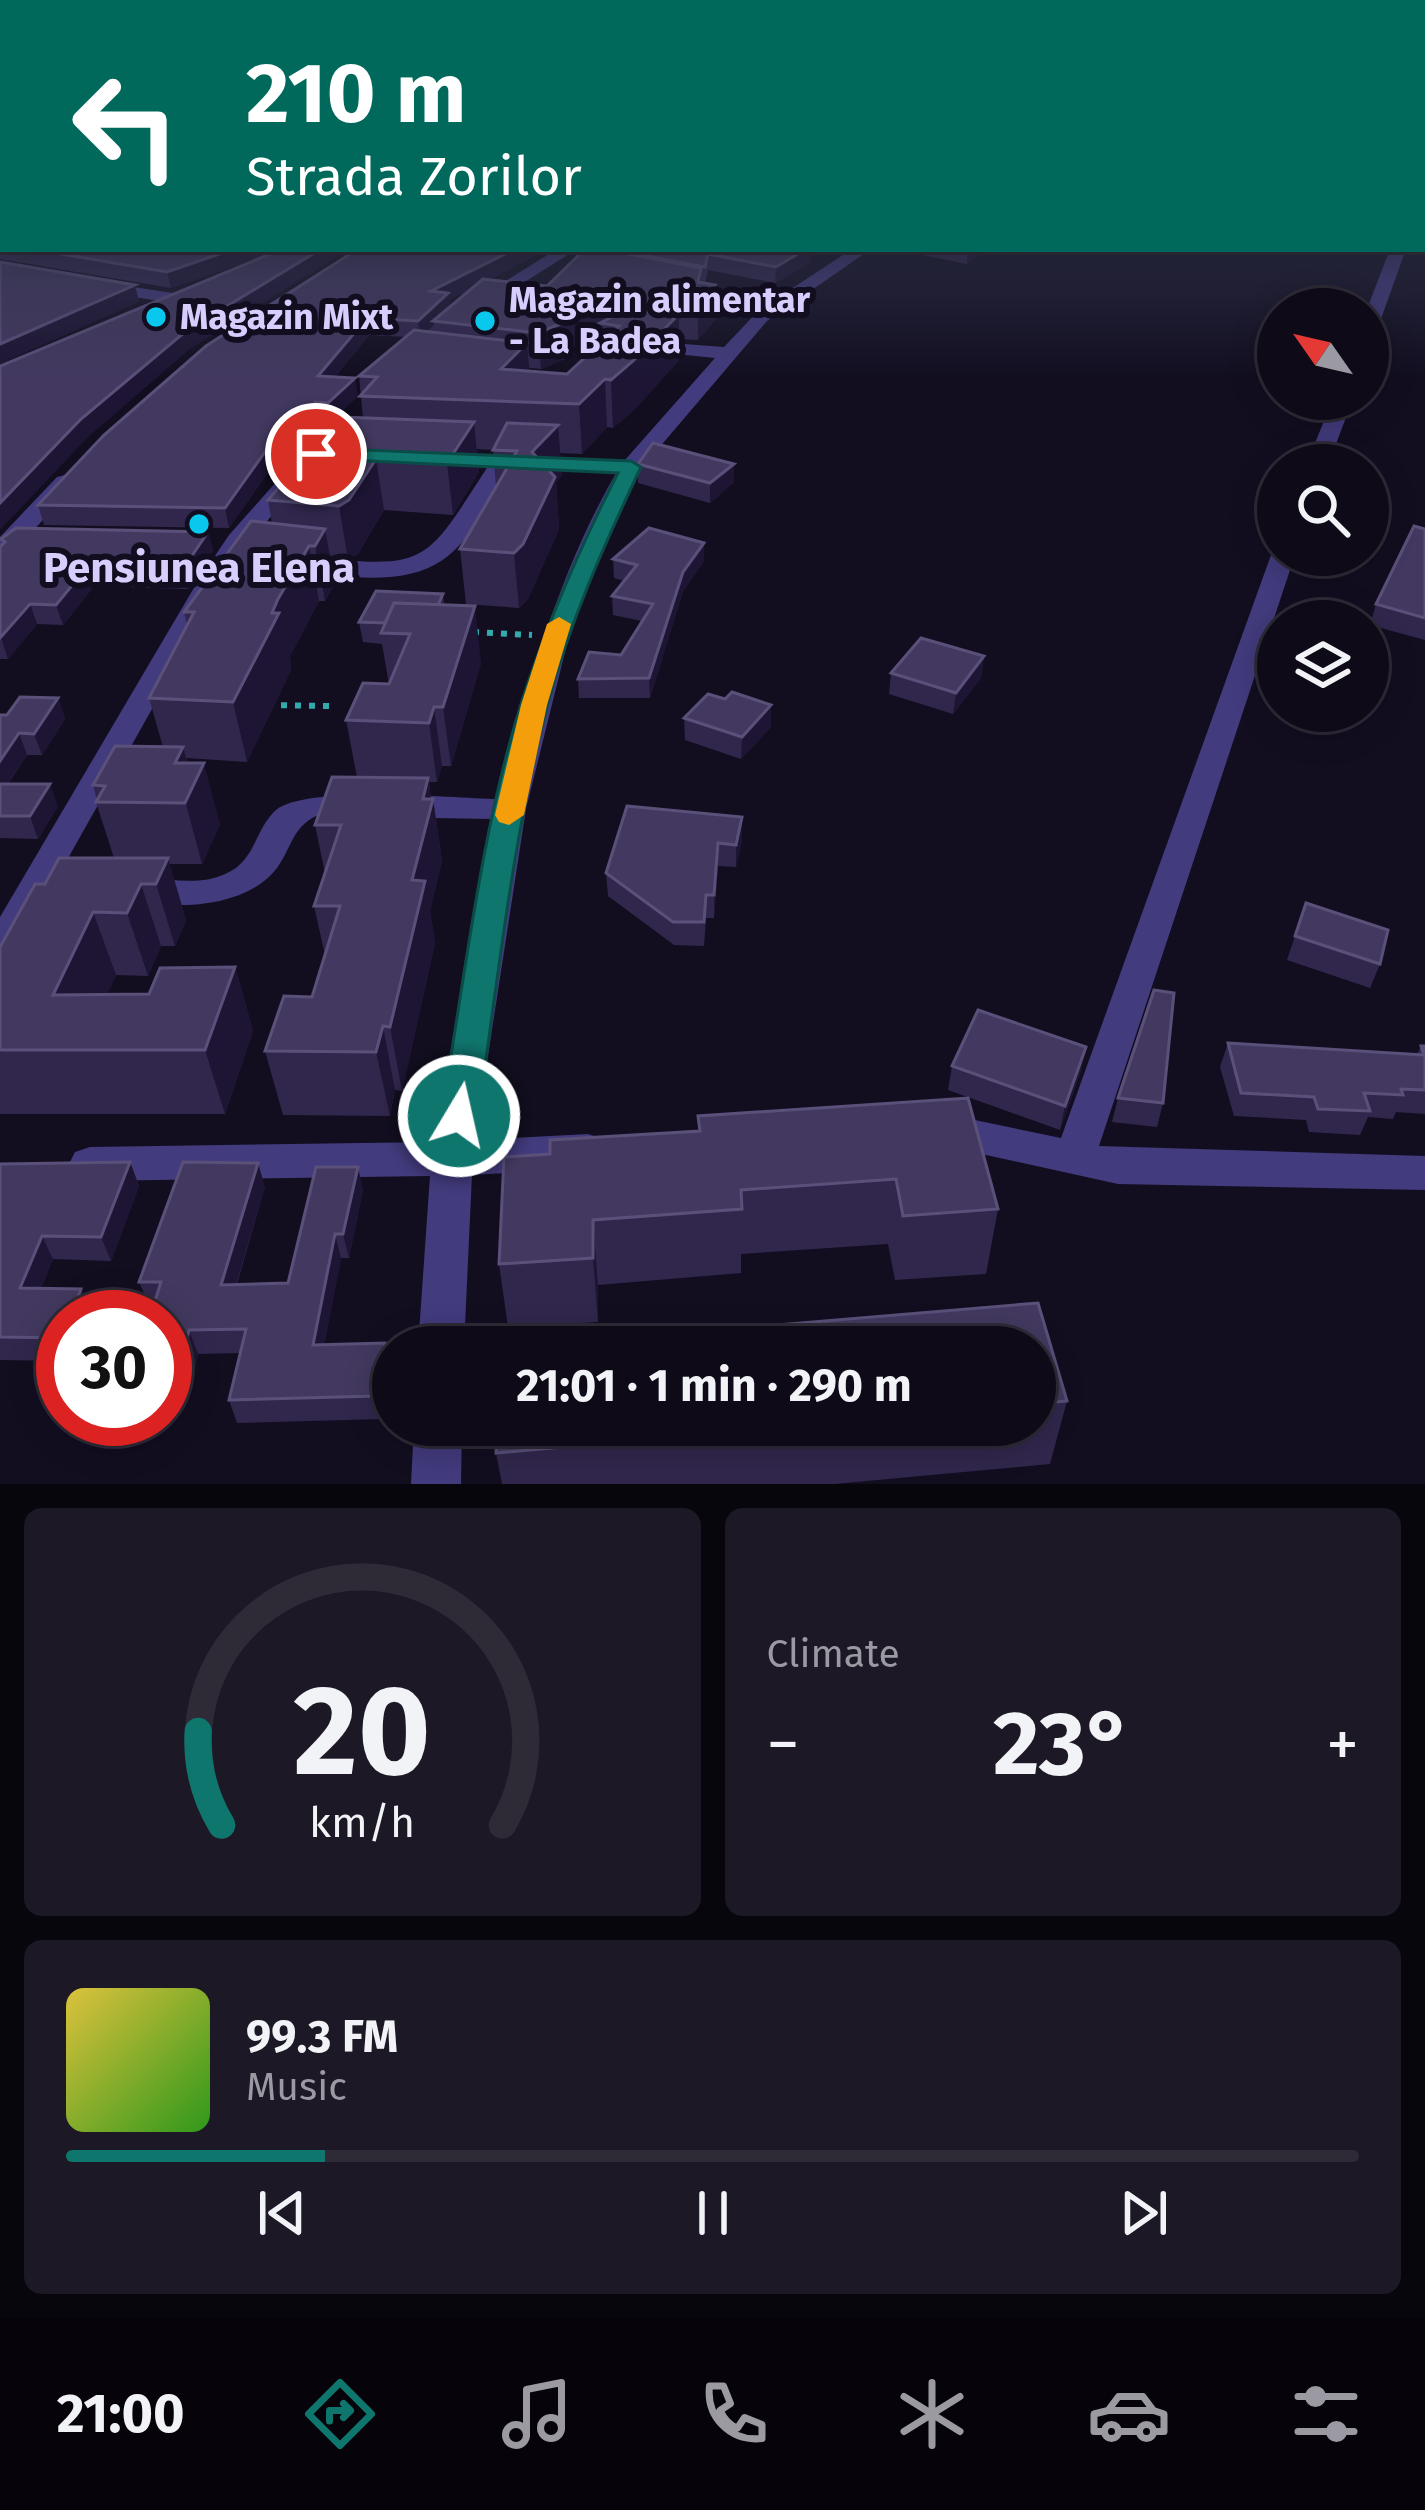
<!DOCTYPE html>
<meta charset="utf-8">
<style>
body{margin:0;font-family:"Fira Sans",sans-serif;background:#1c1825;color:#f1f3f6;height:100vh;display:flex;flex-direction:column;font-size:45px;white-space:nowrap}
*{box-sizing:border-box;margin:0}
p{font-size:39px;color:#9b9aa2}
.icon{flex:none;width:66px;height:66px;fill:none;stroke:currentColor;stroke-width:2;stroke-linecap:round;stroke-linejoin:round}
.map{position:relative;height:1484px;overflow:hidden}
.drawer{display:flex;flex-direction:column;gap:24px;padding:24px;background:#08060d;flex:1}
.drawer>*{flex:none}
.banner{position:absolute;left:0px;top:0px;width:1425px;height:252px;box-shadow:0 6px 30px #0003,0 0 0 3px #2e2b37;background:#00695c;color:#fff;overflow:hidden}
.needle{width:78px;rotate:304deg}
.tools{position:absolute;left:1257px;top:288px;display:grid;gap:24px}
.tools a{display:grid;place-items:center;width:132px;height:132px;border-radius:50%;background:#0e0a18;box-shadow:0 6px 30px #0003,0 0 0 3px #2e2b37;font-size:60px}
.speed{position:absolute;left:36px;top:1290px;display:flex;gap:24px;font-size:60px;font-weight:700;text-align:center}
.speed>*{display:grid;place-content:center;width:156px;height:156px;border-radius:50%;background:#0e0a18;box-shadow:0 6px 30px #0003,0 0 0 3px #2e2b37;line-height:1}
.speed .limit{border:18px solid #d22;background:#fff;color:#111}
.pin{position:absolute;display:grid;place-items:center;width:102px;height:102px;color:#fff;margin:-51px;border:6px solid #fff;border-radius:50%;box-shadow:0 3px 12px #0007}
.me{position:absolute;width:132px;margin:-66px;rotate:9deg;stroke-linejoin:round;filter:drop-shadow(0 0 9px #0008)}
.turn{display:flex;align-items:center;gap:42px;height:252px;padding:0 48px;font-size:54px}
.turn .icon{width:156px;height:156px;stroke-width:2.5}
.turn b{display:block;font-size:84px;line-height:102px}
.big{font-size:90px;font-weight:700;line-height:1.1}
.drawer .widget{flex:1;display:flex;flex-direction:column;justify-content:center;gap:18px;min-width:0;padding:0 42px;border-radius:18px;background:#1c1825}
.drawer .dial{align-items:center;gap:0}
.dial svg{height:312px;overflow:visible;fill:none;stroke:#2e2b37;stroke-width:7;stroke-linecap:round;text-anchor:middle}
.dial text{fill:#f1f3f6;stroke:none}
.song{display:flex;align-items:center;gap:36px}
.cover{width:144px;height:144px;border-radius:18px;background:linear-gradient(135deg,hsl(50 70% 55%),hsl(110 70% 35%))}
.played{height:12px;border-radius:6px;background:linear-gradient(90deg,#0f766e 20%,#2e2b37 20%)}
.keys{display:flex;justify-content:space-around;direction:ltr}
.heat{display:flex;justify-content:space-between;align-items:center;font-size:66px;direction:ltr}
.drawer .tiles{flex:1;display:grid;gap:24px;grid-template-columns:1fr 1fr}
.widget:last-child{grid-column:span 2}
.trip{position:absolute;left:372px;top:1326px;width:684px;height:120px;border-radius:60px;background:#0e0a18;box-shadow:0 6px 30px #0003,0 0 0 3px #2e2b37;font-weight:700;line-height:120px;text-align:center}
.dock{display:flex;height:192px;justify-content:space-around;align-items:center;background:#06040a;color:#9b9aa2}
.dock .icon{width:84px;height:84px}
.dock .selected{color:#0f766e}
.dock b{font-size:54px;color:#f1f3f6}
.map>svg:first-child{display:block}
</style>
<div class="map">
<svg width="1425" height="1484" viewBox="0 0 1425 1484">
<rect width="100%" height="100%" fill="#120e20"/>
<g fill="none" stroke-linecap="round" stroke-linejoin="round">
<!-- path -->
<g stroke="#33abac" stroke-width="6" stroke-dasharray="6 8" stroke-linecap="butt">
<polyline points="473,632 532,635"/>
<polyline points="267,705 330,706"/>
</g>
<!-- minor -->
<g fill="#423b7d" fill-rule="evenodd">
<polygon points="1425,189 1425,202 1422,203 1422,190"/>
<polygon points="557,249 577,249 482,309 467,305"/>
<path d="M852,249h19l-104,72 -126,148 -31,57 -41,110 -43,173 -51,331 113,-6 15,5 6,12 -6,12 -15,5 -116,7 -8,172h-46l12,-171 -340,5 -15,-5 -6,-12 6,-12 15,-5 344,-5 58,-323 -176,-3c-24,12 -24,31 -39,52 -31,41 -107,43 -153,30l-5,-8 5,-8c32,-9 70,7 101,-8 31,-13 29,-44 51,-64 29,-25 178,-12 221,-11 31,-114 60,-223 119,-326l-106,-6c-49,86 -64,119 -173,109 -18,-2 -41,0 -54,-12l13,-8c137,13 125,13 198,-99l131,3 90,-102 -77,-8 -7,-2v-8l93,7 36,-38 -91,-18v-8l104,18z"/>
<polygon points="1390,249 1406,249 1377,330 1368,336 1367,309"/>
<polygon points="100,282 173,293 182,298 173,303 94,291 94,283"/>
<polygon points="1333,399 1353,399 1328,465 1306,465"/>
<polygon points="293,470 304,477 248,544 224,581 13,956 0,960 0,917 198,581 229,535 285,472"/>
<polygon points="65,475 76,482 73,487 9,557 0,559 0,537 57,477"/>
<polygon points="1278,549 1278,555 1295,555 1099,1146 1425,1156 1425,1190 1118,1184 927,1142 921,1130 927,1118 941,1113 1061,1138 1271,555"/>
<polygon points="414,1425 462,1425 461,1484 411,1484"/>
</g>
</g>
<!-- wall -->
<g fill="#31274d" fill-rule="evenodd">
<polygon points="0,172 3,172 3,249 282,249 171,288 0,259"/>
<path d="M358,249h189l-59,31 59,6 38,-37h228l-2,1v12l-36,21 -67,-13 -3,13 10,2v35l-17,20 -19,-1v21l-44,49 -22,19 -6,-1 -25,27 -22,-1 2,22 -6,7 3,47 -31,70 -9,9 -53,-4 -6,-55 36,-62 -3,-37 -16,-1 2,23 -26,43 -69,-5 -26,44 -10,5 -18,-2 5,26 -10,18h-6l-29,55 1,14 -44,92 -61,-4 34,66 -18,40h-33l17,56 -11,26h-14l-13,30 -32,-1 -9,19h42l86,-27 18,64 -28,83h-225v-167l45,-63 69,-26 -18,-56 1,-2 -4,-15 70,-38 -14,-49 38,-73 -3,-13 88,-89 -4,-23 95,-82 -4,-42 47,-39 -37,-2 -34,42 23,19 -27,25 -13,-1 -11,20 -11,-7 -67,95 -185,-3 -6,-20zM474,287l-24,20 -1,-7zM598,345l-31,29 -38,-3v-3l12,1z"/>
<polygon points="924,249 987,249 967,264 923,255"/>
<polygon points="638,464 734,464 734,482 710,503 638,483"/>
<polygon points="1425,529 1425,640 1370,625 1376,604"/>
<polygon points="208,532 213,551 188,589 94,586 63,625 37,624 8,659 0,659 0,547 3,544 1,539"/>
<polygon points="613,559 704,561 683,591 650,698 579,698 578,679 621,655 642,621 613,615 612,596 624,581 614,578"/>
<polygon points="443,594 444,605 481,663 451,766 442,766 437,782 429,782 431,799 433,799 442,861 430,911 435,943 402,1091 395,1090 390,1116 283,1115 265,1051 312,997 325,955 314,906 325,873 315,825 357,777 346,720 389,684 382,644 363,642 359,622"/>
<polygon points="984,656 981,678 953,714 889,694 891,673"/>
<polygon points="58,698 65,719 42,755 27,755 8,784 58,806 38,839 0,838 0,715 7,715"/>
<polygon points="725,699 771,705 771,727 741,759 685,740 684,718"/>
<polygon points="627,806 742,840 736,867 718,866 714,918 706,918 704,946 674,945 608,896 606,873"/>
<polygon points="1306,903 1380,964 1370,988 1287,960"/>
<polygon points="1228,1043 1417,1054 1421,1046 1425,1046 1425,1114 1396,1112 1393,1119 1368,1117 1360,1135 1309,1132 1306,1120 1234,1116 1220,1067"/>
<polygon points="952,1066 1081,1071 1060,1130 948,1090"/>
<polygon points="1118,1098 1163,1103 1157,1127 1112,1122"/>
<polygon points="698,1116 998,1209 986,1274 895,1280 888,1244 741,1254 741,1273 598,1285 598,1322 508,1327 499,1264 550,1154 698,1131"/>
<polygon points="130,1162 139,1186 111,1261 53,1259 41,1288 92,1312 90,1317 63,1317 63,1361 0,1360 0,1164"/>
<polygon points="265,1187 237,1284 288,1283 363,1190 349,1258 341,1258 324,1345 385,1343 391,1366 383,1419 237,1423 229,1400 240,1353 198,1354 195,1368 165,1368 165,1317 154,1305 149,1305 139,1282"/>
<polygon points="1035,1347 1067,1401 1050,1464 834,1484 502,1484 496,1453 497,1425 1035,1425"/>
</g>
<!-- shaded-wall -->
<g fill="#1d1533">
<polygon points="234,249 282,249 171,288 167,272"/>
<polygon points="321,249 349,249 190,349 87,438 0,530 0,503 81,419 186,331"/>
<polygon points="515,249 547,249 449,300 450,310 433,321 434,325 420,338 418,321 431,291"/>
<polygon points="796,249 813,249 811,250 811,262 775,283 776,267"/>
<polygon points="968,249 987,249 967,264"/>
<polygon points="701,268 701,300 715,285 715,320 698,340 698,282"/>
<polygon points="135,285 139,302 0,364 0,344"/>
<polygon points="617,301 618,326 600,323 601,344 541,369 538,333"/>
<polygon points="679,314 679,360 635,409 613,428 611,380"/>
<polygon points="367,318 369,335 321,394 318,376"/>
<polygon points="527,343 531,389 501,369"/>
<polygon points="355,378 358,396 331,421 328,403"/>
<polygon points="605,379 607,427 582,454 579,404"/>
<polygon points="315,402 318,420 307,440 303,421"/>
<polygon points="292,414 296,433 229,528 225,508"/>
<polygon points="474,422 479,472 453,515 447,463"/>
<polygon points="558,425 562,475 556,482 559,529 528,599 519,608 514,553 532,452"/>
<polygon points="376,459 384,510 358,554 348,559 339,506"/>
<polygon points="734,464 734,482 710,503 710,483"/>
<polygon points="325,529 335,583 325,601 315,546"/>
<polygon points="208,532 213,551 188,589 183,569"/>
<polygon points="704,543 704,561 683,591 650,698 649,678 683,572"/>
<polygon points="309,546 319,601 290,656 291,670 247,762 233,702 278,599"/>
<polygon points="88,566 94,586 63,625 56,605"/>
<polygon points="30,604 37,624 8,659 1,638"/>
<polygon points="475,606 481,663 451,766 443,707"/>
<polygon points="984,656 981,678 953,714 956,693"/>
<polygon points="58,698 65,719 42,755 34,734"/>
<polygon points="771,705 771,727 741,759 742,737"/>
<polygon points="434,707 442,766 437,782 429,723"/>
<polygon points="19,733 27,755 0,795 0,761"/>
<polygon points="183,747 194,785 204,763 220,824 202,864 175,763"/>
<polygon points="428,778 432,805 433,799 442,861 430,911 435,943 402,1091 390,1027 423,799"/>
<polygon points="50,784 58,806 38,839 30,816"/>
<polygon points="742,817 742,840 736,867 736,845"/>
<polygon points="718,843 718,866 714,918 714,895"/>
<polygon points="168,858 186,920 175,946 156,884"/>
<polygon points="141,884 161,946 148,976 127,913"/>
<polygon points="93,912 116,975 82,1050 53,995"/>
<polygon points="235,967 253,1031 225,1114 205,1050"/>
<polygon points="383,1026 395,1090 390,1116 376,1052"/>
<polygon points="1086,1047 1081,1071 1060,1130 1065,1106"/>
<polygon points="130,1162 139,1186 111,1261 101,1237"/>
<polygon points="258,1163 265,1187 229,1308 221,1285"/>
<polygon points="358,1167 363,1190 349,1258 343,1234"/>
<polygon points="593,1220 598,1285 598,1322 593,1258"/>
<polygon points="335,1234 341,1258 320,1368 313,1345"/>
<polygon points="42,1236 53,1259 31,1312 20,1288"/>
<polygon points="81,1289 92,1312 90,1317 71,1317"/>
<polygon points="189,1330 198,1354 195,1368 186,1344"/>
<polygon points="385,1343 391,1366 383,1419 377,1396"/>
</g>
<!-- building -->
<g fill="#433960" stroke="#5a5079" stroke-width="3">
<polygon points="0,172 3,172 3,244 0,244 0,197 2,197"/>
<polygon points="32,249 234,249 167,272"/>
<polygon points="282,249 321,249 186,331 81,419 0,503 0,366"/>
<polygon points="358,249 515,249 431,291 448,293 418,321 367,318 318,376 355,378 328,403 315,402 303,421 292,414 225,508 38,505 104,435 206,346"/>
<polygon points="585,249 603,249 701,268 698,282 715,285 697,304 617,301 538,333 433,321 483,279 547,286"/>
<polygon points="611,249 806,249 776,267 708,254 705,267"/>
<polygon points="0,262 135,285 0,344"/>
<polygon points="626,310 679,314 633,361 611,380 605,379 579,404 360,396 377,377 359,376 414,330 527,343 501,369 567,374 619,326 600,323"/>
<polygon points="340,417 474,422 447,463 376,459 349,500 339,506 268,500"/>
<polygon points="507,423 558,425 532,452 555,477 523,544 514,553 460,549 517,451 493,450"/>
<polygon points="653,443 734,464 710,483 638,464"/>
<polygon points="251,521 325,529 315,546 309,546 278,599 272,613 279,613 233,702 149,698 194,612 184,612"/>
<polygon points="1414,526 1425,529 1425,618 1376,604"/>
<polygon points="16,528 208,532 183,569 88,566 56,605 30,604 0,638 0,547 5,542 1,539"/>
<polygon points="649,528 704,543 683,572 649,678 578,679 589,652 621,655 653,604 612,596 637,565 613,559"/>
<polygon points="376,591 443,594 438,605 394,603 385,623 359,622"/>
<polygon points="394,603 475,606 443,707 434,707 429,723 346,720 363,683 389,684 410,634 381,633"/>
<polygon points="921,638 984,656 956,693 891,673"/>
<polygon points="732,692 771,705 742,737 684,718 708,694 725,699"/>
<polygon points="20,697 58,698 34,734 19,733 0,761 0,715 7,715"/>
<polygon points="115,746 183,747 175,763 204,763 185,803 96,802 105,786 93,785"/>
<polygon points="332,777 428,778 423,799 433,799 412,880 425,881 390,1027 383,1026 376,1052 265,1051 284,996 312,997 340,906 314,906 341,825 315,825"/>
<polygon points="0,784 50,784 30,816 0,816"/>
<polygon points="627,806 742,817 736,845 718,843 714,895 706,895 704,922 673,922 606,873"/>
<polygon points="59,858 168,858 156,884 141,884 127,913 93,912 53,995 149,994 160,968 235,967 205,1050 0,1050 0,947 35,884 45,884"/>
<polygon points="1306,903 1388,930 1380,964 1295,936"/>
<polygon points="1154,990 1174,993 1163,1103 1118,1098"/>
<polygon points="978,1010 1086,1047 1065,1106 952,1066"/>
<polygon points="1228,1043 1424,1055 1421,1046 1425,1046 1425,1090 1401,1089 1403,1095 1364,1093 1370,1111 1318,1109 1314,1097 1241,1093"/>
<polygon points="968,1098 998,1209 903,1216 896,1179 741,1190 742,1209 593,1220 593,1258 499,1264 504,1157 550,1154 550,1140 700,1131 698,1116"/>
<polygon points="130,1162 101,1237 42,1236 20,1288 81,1289 71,1317 63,1317 63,1338 0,1337 0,1164"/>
<polygon points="183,1162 258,1163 221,1285 288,1283 316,1167 358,1167 343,1234 335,1234 313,1345 385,1343 377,1396 229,1400 246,1329 189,1330 186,1344 165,1345 165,1317 150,1317 161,1282 139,1282"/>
<polygon points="1038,1303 1067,1401 1035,1404 1035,1347 515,1347"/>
<polygon points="497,1425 807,1425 496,1453"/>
</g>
<!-- sky -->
<linearGradient id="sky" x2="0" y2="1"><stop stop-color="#0a0812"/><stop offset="0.45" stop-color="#33364e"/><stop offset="1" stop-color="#33364e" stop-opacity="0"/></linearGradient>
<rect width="1425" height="380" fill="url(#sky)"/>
<!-- route -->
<path fill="#0f766e" stroke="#0a4d48" stroke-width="3" d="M316,448l315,13 10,6c-37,78 -72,156 -94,240 -35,133 -49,273 -69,409l-6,10 -13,4 -13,-4 -5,-10c24,-137 39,-282 81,-415 26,-80 58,-154 96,-228l-310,-15v-8z"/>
<!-- slow -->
<polygon fill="#f59e0b" points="559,617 571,624 547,705 524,815 509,825 499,822 495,815 521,705 547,624"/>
<!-- markers -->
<g fill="#0ac7ed" stroke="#120e20" stroke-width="4.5">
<circle cx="156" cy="317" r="12"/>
<circle cx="485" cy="321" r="12"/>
<circle cx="199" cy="524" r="12"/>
</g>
<g text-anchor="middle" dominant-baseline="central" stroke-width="12" stroke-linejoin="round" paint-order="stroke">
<!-- far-poi labels -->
<g font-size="36" font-weight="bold" fill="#d7cefd" stroke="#120e20" text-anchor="start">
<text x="509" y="300">Magazin alimentar<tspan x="509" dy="41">- La Badea</tspan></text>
<text x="180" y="317">Magazin Mixt</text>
</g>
<!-- poi labels -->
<g font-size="42" font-weight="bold" fill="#d7cefd" stroke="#120e20">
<text x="199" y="568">Pensiunea Elena</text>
</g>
</g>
</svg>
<div class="tools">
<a><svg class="needle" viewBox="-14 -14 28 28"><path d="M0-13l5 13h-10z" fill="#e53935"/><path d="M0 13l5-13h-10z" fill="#9b9aa2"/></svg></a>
<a><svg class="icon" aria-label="search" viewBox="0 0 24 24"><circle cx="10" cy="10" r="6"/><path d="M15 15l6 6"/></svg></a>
<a><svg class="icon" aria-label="layers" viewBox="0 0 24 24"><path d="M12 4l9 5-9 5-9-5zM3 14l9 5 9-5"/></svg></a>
</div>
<div class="speed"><div class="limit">30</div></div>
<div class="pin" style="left:316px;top:454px;background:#d93025"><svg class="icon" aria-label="arrive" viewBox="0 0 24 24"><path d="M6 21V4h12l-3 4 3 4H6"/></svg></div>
<svg class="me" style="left:459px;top:1116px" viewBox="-20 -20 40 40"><circle r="17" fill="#0f766e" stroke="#fff" stroke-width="3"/><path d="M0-11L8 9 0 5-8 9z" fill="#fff"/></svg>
<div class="trip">21:01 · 1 min · 290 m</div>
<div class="banner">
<div class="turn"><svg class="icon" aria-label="left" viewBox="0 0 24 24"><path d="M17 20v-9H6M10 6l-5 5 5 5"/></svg><div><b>210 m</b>Strada Zorilor</div></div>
</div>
</div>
<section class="drawer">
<div class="tiles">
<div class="widget dial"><svg viewBox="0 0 100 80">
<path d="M14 69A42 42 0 1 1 86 69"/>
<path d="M14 69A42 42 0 0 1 8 45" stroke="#0f766e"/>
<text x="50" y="56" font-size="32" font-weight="700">20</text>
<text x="50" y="72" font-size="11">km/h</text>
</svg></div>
<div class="widget"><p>Climate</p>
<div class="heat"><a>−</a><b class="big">23°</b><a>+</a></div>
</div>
<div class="widget">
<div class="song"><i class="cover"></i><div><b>99.3 FM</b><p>Music</p></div></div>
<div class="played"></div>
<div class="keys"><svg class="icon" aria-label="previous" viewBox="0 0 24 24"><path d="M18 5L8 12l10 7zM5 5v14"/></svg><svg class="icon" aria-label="pause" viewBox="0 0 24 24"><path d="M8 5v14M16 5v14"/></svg><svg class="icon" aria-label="next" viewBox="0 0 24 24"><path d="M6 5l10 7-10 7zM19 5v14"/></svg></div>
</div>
</div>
</section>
<nav class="dock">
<b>21:00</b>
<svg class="icon selected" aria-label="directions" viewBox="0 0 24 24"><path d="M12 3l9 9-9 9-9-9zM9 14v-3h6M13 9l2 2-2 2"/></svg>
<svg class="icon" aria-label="music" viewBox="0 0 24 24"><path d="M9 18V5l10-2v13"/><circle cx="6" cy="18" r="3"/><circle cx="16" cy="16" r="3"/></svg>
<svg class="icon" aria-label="phone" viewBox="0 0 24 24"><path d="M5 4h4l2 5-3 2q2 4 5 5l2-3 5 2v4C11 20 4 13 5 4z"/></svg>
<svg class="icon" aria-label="climate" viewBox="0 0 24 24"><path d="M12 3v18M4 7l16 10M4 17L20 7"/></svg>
<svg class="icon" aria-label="car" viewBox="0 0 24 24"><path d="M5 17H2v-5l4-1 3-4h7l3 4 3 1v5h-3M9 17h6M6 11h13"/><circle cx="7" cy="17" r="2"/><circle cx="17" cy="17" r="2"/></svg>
<svg class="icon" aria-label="filters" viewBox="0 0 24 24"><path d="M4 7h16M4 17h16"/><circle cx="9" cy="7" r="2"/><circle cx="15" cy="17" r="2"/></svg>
</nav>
